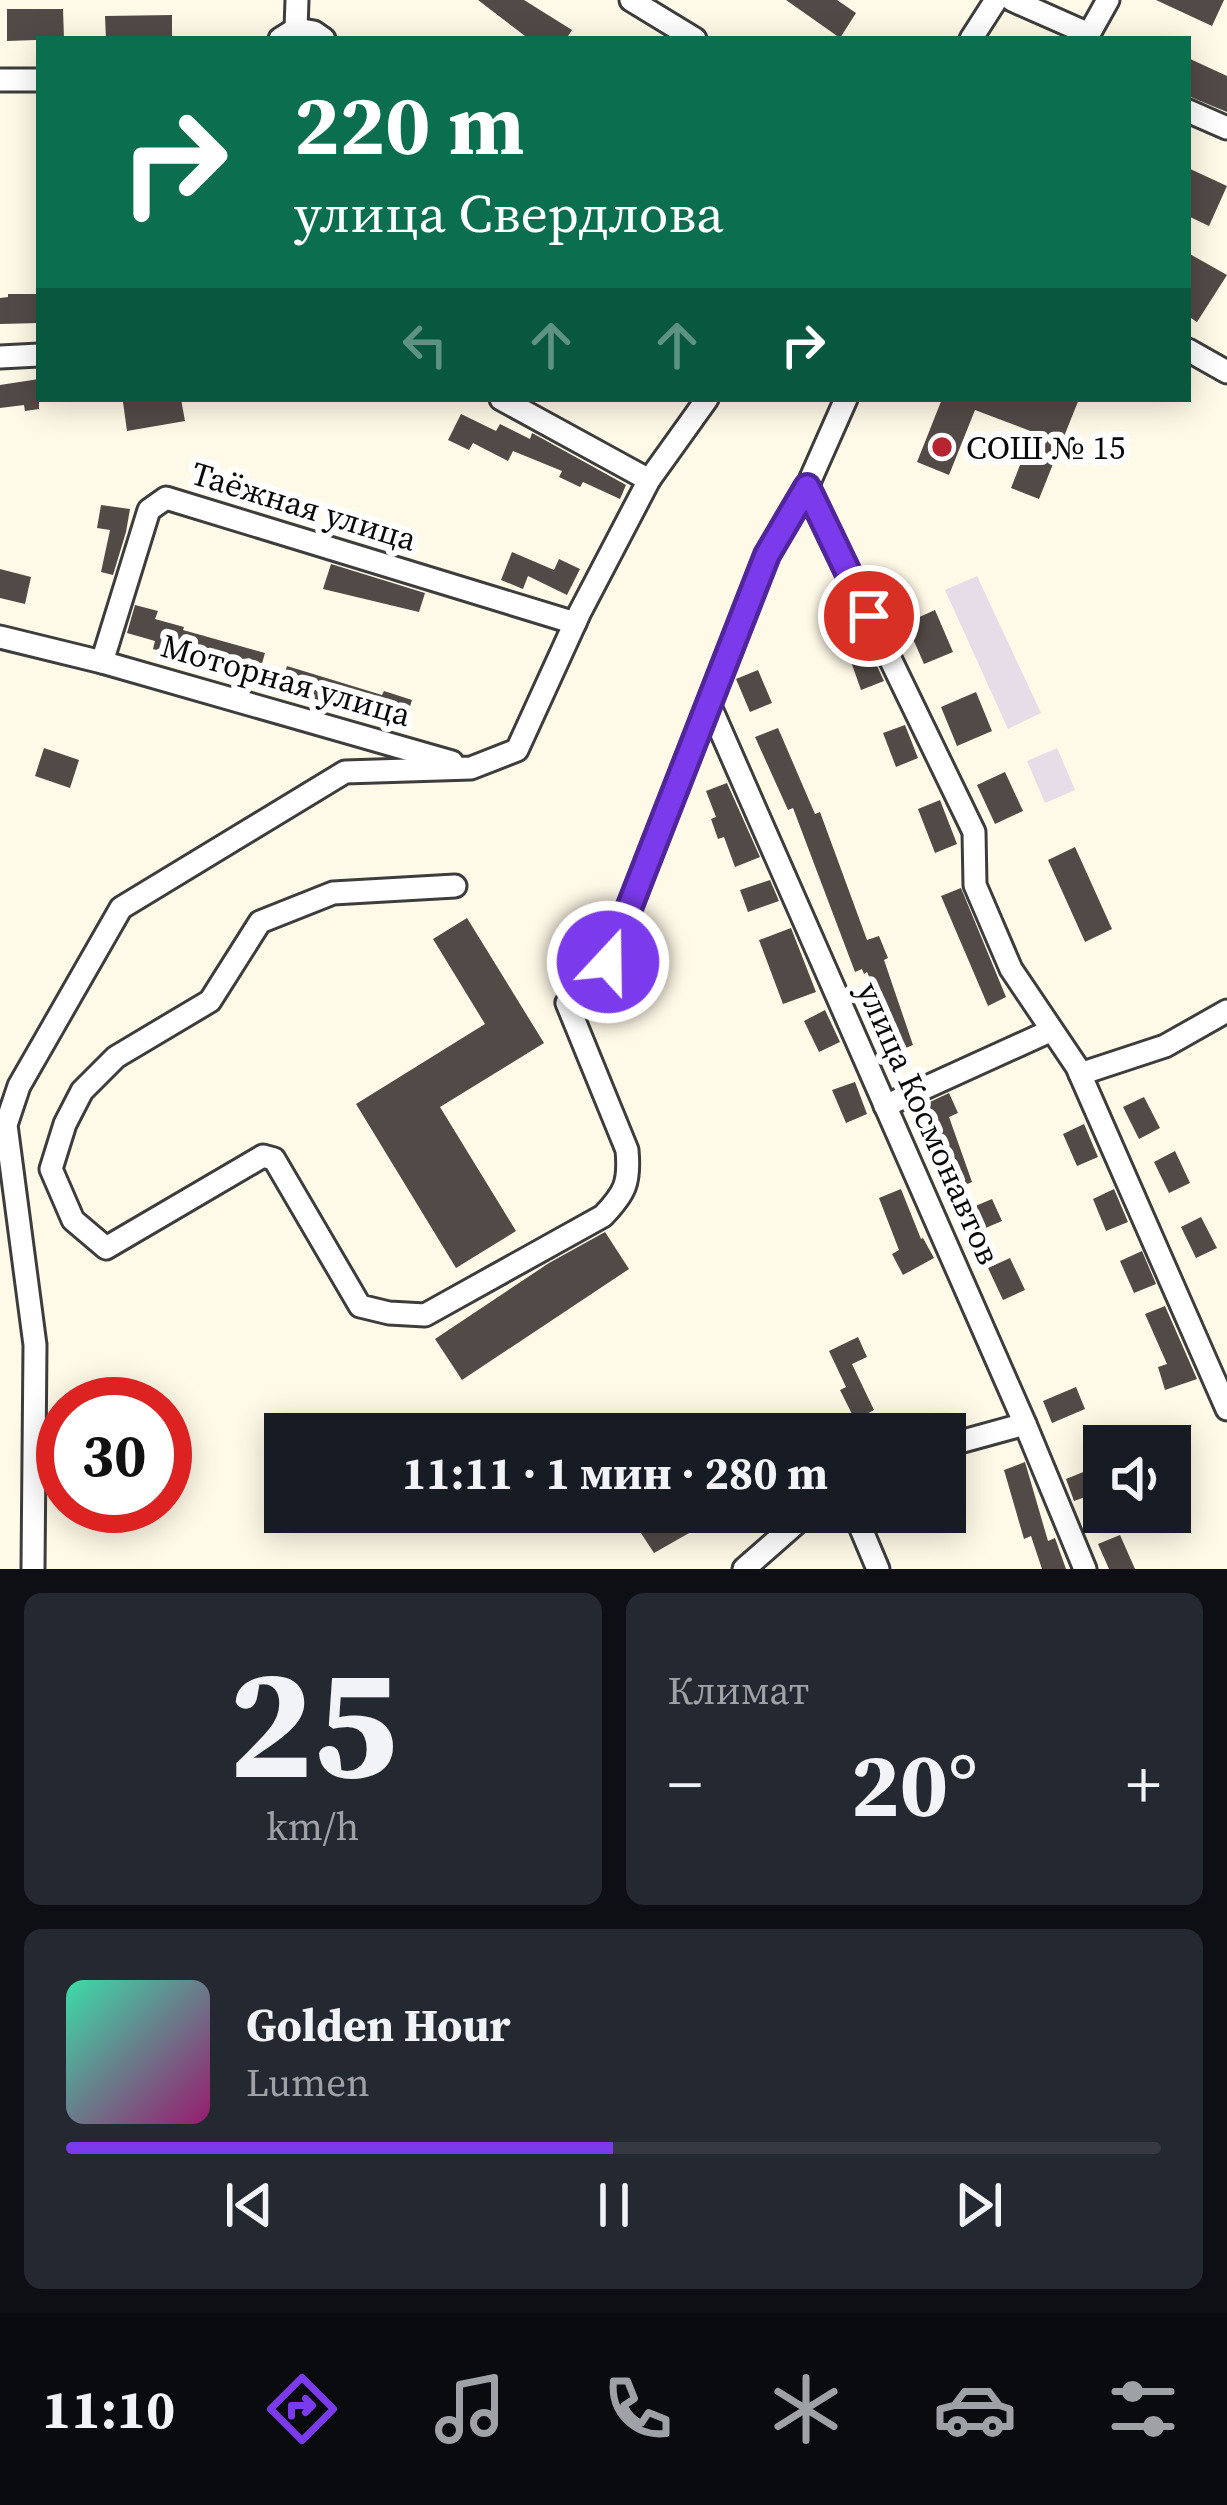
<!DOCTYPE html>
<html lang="ru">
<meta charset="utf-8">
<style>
body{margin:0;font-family:"Source Serif 4",serif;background:#242831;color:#f1f3f6;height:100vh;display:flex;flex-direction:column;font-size:45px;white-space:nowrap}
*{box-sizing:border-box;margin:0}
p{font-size:39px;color:#9ea1a6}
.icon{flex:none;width:66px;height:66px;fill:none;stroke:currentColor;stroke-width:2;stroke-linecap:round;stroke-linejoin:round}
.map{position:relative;height:1569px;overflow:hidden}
.details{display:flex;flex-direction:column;gap:24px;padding:24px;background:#0d0f14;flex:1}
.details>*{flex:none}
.hud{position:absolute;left:36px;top:36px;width:1155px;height:366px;border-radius:0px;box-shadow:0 6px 30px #0003;background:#0b6e4f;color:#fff;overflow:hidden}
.controls{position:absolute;left:1083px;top:1425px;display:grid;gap:24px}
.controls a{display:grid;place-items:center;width:108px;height:108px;border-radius:0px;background:#171b24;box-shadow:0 6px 30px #0003;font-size:60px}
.speed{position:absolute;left:36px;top:1377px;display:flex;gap:24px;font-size:60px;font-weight:700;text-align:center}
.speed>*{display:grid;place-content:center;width:156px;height:156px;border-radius:50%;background:#171b24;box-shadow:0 6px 30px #0003;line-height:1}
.speed .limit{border:18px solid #d22;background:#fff;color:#111}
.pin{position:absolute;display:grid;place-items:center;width:102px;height:102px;color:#fff;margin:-51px;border:6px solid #fff;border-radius:50%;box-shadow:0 3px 12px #0007}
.me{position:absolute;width:132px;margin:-66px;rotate:21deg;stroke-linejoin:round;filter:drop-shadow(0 0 9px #0008)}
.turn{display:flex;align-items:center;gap:42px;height:252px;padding:0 60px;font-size:54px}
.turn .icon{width:156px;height:156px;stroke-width:2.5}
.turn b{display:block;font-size:84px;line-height:102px}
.lanes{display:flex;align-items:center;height:114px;padding:0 60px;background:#0003;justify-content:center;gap:60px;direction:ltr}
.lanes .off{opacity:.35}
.big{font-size:90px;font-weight:700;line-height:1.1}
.details .tile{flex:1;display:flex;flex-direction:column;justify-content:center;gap:18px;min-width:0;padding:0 42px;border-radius:18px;background:#242831}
.details .dial{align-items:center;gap:0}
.dial b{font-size:156px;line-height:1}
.song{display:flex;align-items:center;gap:36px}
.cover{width:144px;height:144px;border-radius:18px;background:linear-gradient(135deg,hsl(160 70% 55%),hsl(320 70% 35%))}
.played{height:12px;border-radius:6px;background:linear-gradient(90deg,#7c3aed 50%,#363941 50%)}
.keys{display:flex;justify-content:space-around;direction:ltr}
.heat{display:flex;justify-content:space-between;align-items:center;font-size:66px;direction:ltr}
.details .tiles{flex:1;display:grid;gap:24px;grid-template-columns:1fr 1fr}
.tile:last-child{grid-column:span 2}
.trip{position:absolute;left:264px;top:1413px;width:702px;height:120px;border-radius:0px;background:#171b24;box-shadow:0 6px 30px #0003;font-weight:700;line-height:120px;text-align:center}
.menu{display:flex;height:192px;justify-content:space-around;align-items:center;background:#090b0e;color:#9ea1a6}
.menu .icon{width:84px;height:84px}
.menu .current{color:#7c3aed}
.menu b{font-size:54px;color:#f1f3f6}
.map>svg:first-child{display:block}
</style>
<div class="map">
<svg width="1227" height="1569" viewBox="0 0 1227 1569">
<rect width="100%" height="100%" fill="#fff9e7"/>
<!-- industrial -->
<g fill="#e7dde9">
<polygon points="977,576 1041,713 1008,729 945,590"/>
<polygon points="1057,748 1075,790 1045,803 1027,761"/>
</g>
<!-- building -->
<g fill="#524a46">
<polygon points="478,0 524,0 572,30 566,39 529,39"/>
<polygon points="786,0 837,0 856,13 840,38"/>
<polygon points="1156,0 1224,0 1212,26"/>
<polygon points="7,9 63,9 64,39 7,41"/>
<polygon points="172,15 172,39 106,39 105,16"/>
<polygon points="1188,58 1227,76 1227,112 1188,96"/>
<polygon points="1188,168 1227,186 1209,226 1188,216"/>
<polygon points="1188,253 1227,275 1197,322 1188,316"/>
<polygon points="8,294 39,294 39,323 0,324 0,298 8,297"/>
<polygon points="39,379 39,409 25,411 24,405 0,408 0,385"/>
<polygon points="142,399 181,399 185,421 127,431 123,402"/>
<polygon points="942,399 1079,399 1039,499 1011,488 1033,432 975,410 949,475 917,462"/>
<polygon points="461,414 496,431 500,424 530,439 532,433 534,434 626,485 620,499 583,482 580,487 559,477 562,471 513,451 508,461 473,443 469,450 448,440"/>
<polygon points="101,505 130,509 126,532 113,575 101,572 110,530 97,528"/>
<polygon points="512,552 554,570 559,559 580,569 567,595 528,576 523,589 501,580"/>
<polygon points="331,564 425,593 419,612 323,589"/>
<polygon points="0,569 31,577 25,604 0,598"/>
<polygon points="135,605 158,611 155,619 184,627 183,630 265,653 257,681 191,663 191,660 153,649 155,641 127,633"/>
<polygon points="935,610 953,652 924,664 906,623"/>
<polygon points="869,649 884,681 861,690 849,656"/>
<polygon points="287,666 382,695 384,691 412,700 405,722 359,709 357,712 280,688"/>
<polygon points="758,670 772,703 750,712 736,679"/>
<polygon points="976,692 992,731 957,746 941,707"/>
<polygon points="905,725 918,758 896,767 883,733"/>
<polygon points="778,728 815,814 820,812 867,940 879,936 888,958 884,960 913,1045 891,1054 878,1021 881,1019 870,989 874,987 867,972 864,974 862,969 855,972 793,808 788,810 755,737"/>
<polygon points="44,748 79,760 70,788 35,776"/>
<polygon points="1005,772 1023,811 995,824 977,785"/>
<polygon points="727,783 760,857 735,867 724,837 718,839 711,819 716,817 706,791"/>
<polygon points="940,800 957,844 935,853 918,809"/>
<polygon points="1075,847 1112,929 1085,942 1048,860"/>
<polygon points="770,880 779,901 748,912 740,890"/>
<polygon points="961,888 1006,997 988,1006 941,896"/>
<polygon points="467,918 544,1043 440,1107 516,1231 456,1268 356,1104 485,1024 433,939"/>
<polygon points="791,928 816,992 783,1004 759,940"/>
<polygon points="825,1010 840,1042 819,1052 804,1021"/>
<polygon points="855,1082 867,1114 846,1123 832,1090"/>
<polygon points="949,1093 958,1113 949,1117 972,1182 949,1192 917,1108"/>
<polygon points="1144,1097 1160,1128 1139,1139 1123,1107"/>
<polygon points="1084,1124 1098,1157 1077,1166 1063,1134"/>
<polygon points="1175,1151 1190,1183 1169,1193 1154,1162"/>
<polygon points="901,1189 921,1239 923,1238 934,1258 903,1275 892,1254 899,1250 879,1198"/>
<polygon points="1114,1189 1128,1222 1106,1231 1093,1199"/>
<polygon points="992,1199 1002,1221 969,1235 959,1213"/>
<polygon points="1201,1217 1217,1248 1196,1258 1181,1227"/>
<polygon points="605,1232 629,1269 462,1380 435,1339 549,1263"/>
<polygon points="1142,1251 1156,1284 1134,1293 1120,1261"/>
<polygon points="1010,1258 1025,1290 1003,1300 988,1268"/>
<polygon points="1165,1306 1197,1379 1165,1390 1158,1367 1167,1364 1145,1314"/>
<polygon points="858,1337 867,1357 852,1364 874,1410 855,1420 840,1390 846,1387 829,1351"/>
<polygon points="1076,1387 1085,1409 1052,1423 1043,1401"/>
<polygon points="1025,1462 1048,1541 1055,1538 1066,1569 1042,1569 1031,1536 1024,1539 1004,1470"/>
<polygon points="1098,1466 1104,1490 1074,1501 1066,1479"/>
<polygon points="648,1512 726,1512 654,1553 633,1521"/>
<polygon points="1120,1535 1135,1569 1109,1569 1098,1544"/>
</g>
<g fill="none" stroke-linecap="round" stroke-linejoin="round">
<defs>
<g id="minor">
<polyline points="631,0 695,39"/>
<polyline points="1012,0 1089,34 1108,0"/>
<polyline points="296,29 297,0"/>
<polyline points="280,39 296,29 314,32 324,39"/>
<polyline points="971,39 996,0"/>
<polyline points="0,80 39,80"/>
<polyline points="1188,111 1227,128"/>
<polyline points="1188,350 1227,372"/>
<polyline points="0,357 39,355"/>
<polyline points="501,399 649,480"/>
<polyline points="807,487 974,832 975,885 1011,969 1077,1067 1227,1409"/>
<polyline points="0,637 102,662"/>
<polyline points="709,704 1025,1424 1085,1569"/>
<polyline points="452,762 102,662 149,510 166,498 575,623"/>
<path d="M455,886l-122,7 -73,29 -50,79 -94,56 -34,34 -17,33 -14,45 22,51 33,28 157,-92 11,3 86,147 29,7 36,2 178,-99c22,-23 27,-33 24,-66l-60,-147 40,-41 160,-407 40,-68 39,-88"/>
<polyline points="1080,1074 1165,1046 1227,1011"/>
<polyline points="885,1106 1050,1031"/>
<polyline points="945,1446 1025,1424"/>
<polyline points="854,1512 878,1569"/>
<polyline points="33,1569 35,1345 6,1125 19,1086 121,908 345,772 471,768 517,750 580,612 649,480 707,399"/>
<polyline points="744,1569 809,1512"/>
</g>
</defs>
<!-- minor casing -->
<use href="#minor" stroke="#3d3d3d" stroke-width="27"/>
<!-- minor -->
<use href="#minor" stroke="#fff" stroke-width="21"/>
</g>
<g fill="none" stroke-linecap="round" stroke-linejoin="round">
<defs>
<polyline id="route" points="608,962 767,555 807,487 869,616"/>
</defs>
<!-- route casing -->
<use href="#route" stroke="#51269a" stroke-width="30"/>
<!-- route -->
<use href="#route" stroke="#7c3aed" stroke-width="21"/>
</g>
<!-- markers -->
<circle fill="#b72532" stroke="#fff" stroke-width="4.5" cx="942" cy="447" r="12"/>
<g text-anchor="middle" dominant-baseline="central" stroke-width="12" stroke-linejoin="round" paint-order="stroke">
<!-- poi labels -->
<g font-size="33" fill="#0a0a0a" stroke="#fff" text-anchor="start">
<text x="966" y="447">СОШ № 15</text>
</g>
<!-- street labels -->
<g font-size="33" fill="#0a0a0a" stroke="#fff">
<text transform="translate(304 506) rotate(17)">Таёжная улица</text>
<text transform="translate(286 680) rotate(16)">Моторная улица</text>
<text transform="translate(929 1123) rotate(66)">улица Космонавтов</text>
</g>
</g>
</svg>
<div class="controls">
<a><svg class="icon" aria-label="sound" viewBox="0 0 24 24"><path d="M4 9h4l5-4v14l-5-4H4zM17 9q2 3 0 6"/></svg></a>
</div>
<div class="speed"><div class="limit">30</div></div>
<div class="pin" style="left:869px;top:616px;background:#d93025"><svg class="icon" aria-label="arrive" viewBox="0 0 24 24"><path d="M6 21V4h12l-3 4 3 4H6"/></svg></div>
<svg class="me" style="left:608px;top:962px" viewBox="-20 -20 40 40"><circle r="17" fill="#7c3aed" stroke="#fff" stroke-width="3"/><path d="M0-11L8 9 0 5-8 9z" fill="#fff"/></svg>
<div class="trip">11:11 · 1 мин · 280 m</div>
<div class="hud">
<div class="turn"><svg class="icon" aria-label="right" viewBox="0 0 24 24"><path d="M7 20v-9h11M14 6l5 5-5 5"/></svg><div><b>220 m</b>улица Свердлова</div></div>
<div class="lanes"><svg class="icon off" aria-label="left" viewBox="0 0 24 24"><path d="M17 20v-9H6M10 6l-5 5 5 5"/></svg><svg class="icon off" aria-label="ahead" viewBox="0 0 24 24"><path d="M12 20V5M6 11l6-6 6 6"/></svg><svg class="icon off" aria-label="ahead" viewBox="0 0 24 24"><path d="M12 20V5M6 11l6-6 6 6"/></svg><svg class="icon" aria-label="right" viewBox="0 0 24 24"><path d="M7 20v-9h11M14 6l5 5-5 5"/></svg></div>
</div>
</div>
<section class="details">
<div class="tiles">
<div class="tile dial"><b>25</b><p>km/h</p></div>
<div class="tile"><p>Климат</p>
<div class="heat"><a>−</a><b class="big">20°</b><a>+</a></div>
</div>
<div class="tile">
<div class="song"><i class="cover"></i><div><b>Golden Hour</b><p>Lumen</p></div></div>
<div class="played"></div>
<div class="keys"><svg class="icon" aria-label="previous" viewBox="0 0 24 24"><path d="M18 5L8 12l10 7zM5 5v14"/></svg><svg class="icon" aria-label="pause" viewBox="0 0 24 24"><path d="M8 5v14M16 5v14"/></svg><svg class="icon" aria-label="next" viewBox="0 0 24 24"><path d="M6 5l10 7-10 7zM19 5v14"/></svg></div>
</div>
</div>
</section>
<nav class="menu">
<b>11:10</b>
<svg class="icon current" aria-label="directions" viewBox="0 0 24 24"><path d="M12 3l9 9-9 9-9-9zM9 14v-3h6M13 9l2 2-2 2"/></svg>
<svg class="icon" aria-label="music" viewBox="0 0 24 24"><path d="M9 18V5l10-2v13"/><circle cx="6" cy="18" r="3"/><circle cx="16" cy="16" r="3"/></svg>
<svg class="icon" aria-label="phone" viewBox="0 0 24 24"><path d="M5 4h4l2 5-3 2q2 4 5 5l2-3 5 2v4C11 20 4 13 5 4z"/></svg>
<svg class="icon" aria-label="climate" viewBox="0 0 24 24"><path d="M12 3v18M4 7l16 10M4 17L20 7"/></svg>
<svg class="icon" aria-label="car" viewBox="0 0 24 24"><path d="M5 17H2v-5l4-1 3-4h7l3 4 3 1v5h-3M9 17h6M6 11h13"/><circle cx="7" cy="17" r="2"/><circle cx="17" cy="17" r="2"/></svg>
<svg class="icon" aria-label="filters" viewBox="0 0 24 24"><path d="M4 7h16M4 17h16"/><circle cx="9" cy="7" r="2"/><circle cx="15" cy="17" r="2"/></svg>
</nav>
